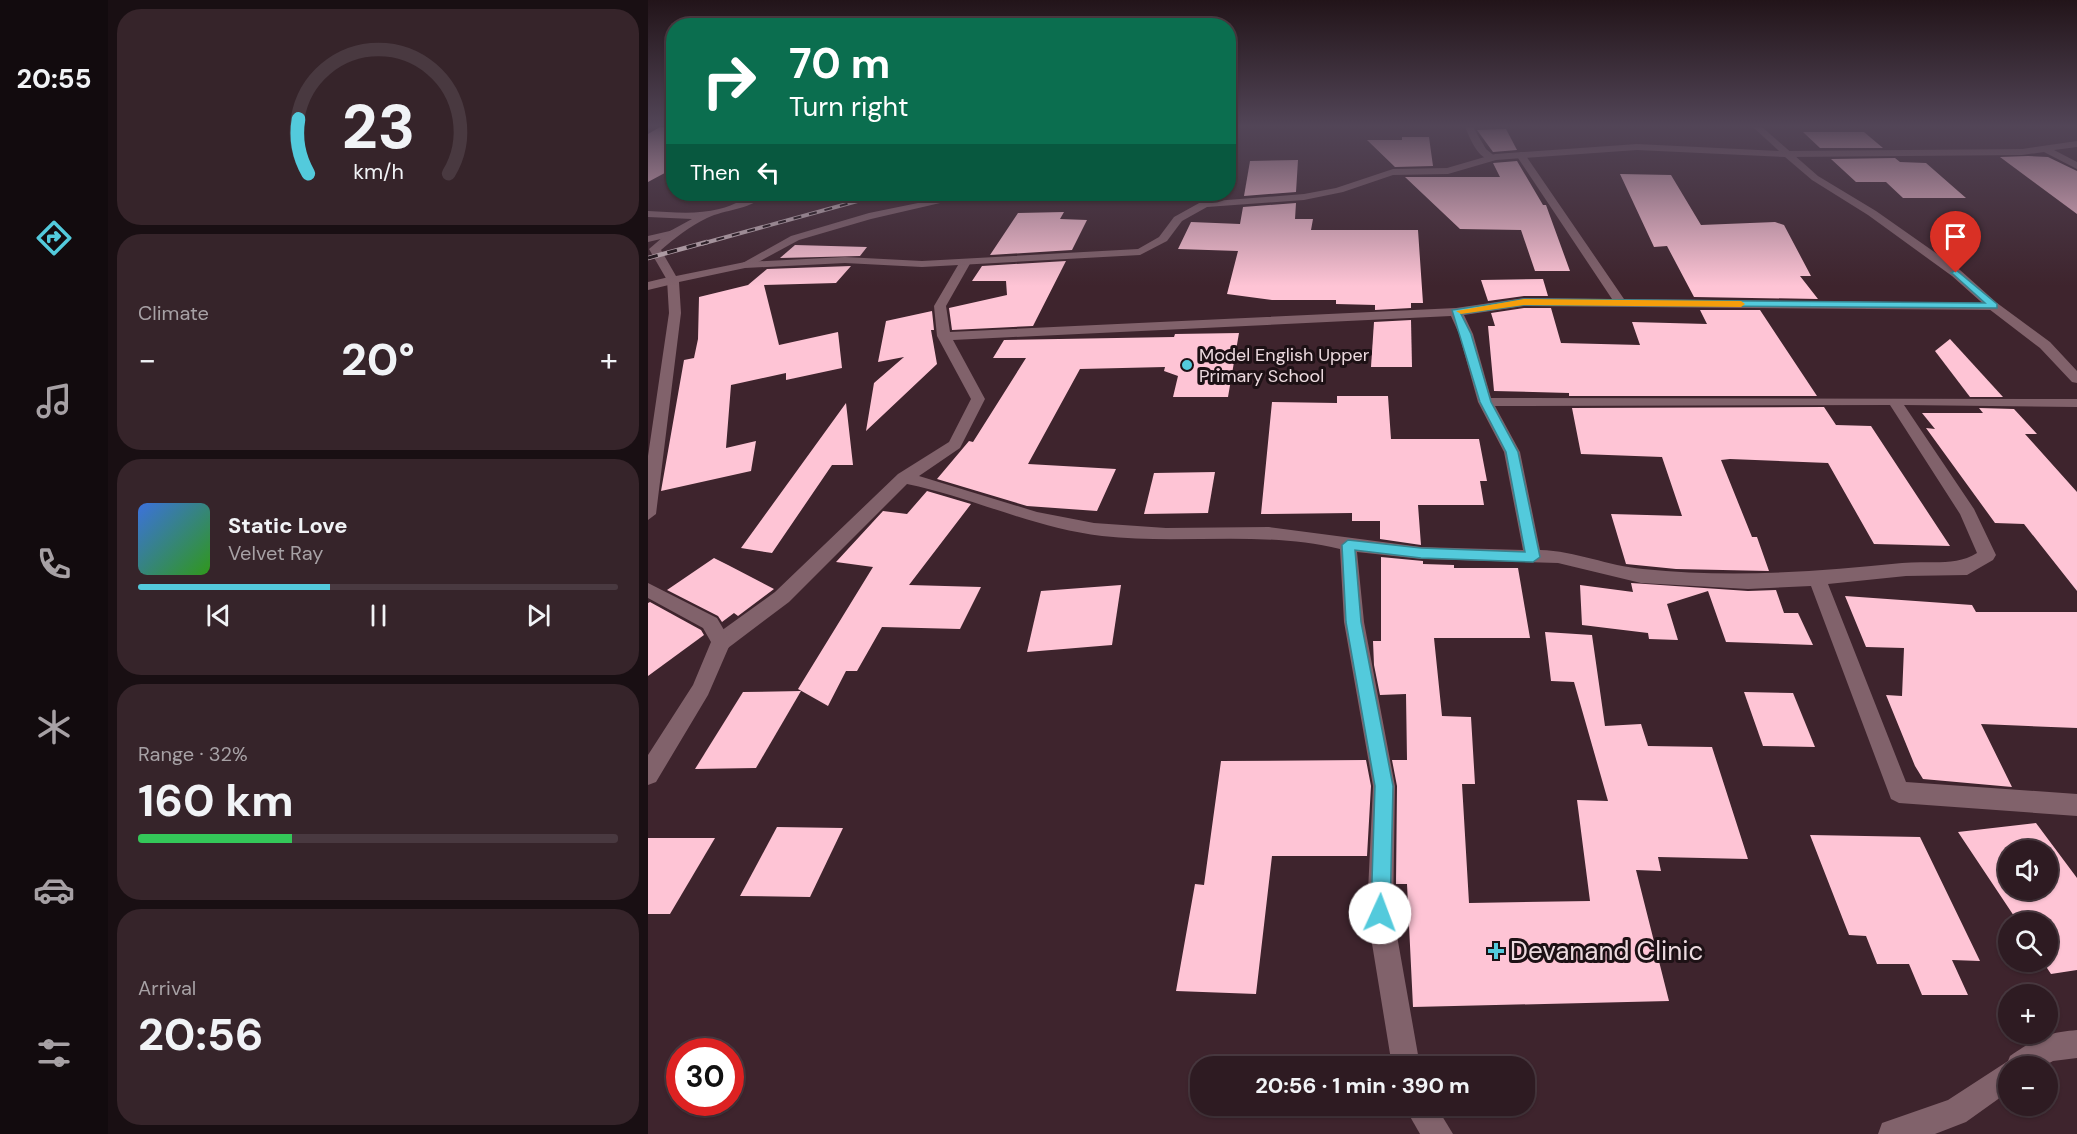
<!DOCTYPE html>
<meta charset="utf-8">
<style>
body{margin:0;font-family:"DM Sans",sans-serif;background:#36242a;color:#f1f3f6;height:100vh;display:flex;flex-direction:column;font-size:22px;white-space:nowrap}
*{box-sizing:border-box;margin:0}
p{font-size:20px;color:#a7a1a5}
.icon{flex:none;width:33px;height:33px;fill:none;stroke:currentColor;stroke-width:2;stroke-linecap:round;stroke-linejoin:round}
.map{position:relative;flex:1;overflow:hidden}
.details{display:flex;flex-direction:column;gap:9px;padding:9px;background:#190f13;width:540px}
.details>*{flex:none}
.top-card{position:absolute;left:18px;top:18px;width:570px;height:183px;border-radius:24px;box-shadow:0 2px 4px #0004,0 0 0 2px #493940;background:#0b6e4f;color:#fff;overflow:hidden}
.fabs{position:absolute;left:1350px;top:840px;display:grid;gap:12px}
.fabs a{display:grid;place-items:center;width:60px;height:60px;border-radius:50%;background:#2e1b22;box-shadow:0 2px 4px #0004,0 0 0 2px #493940;font-size:30px}
.speed{position:absolute;left:18px;top:1038px;display:flex;gap:12px;font-size:30px;font-weight:700;text-align:center}
.speed>*{display:grid;place-content:center;width:78px;height:78px;border-radius:50%;background:#2e1b22;box-shadow:0 2px 4px #0004,0 0 0 2px #493940;line-height:1}
.speed .limit{border:9px solid #d22;background:#fff;color:#111}
.pin{position:absolute;display:grid;place-items:center;width:51px;height:51px;color:#fff;margin:-62px -26px;border-radius:50% 50% 50% 0;rotate:-45deg;box-shadow:0 0 6px #0007}
.pin .icon{rotate:45deg}
.me{position:absolute;width:66px;margin:-33px;rotate:2deg;stroke-linejoin:round;filter:drop-shadow(0 0 4px #0008)}
.turn{display:flex;align-items:center;gap:21px;height:126px;padding:0 24px;font-size:27px}
.turn .icon{width:78px;height:78px;stroke-width:2.5}
.turn b{display:block;font-size:42px;line-height:51px}
.then{display:flex;align-items:center;height:57px;padding:0 24px;background:#0003;gap:12px;font-size:22px}
.big{font-size:45px;font-weight:700;line-height:1.1}
.details .widget{flex:1;display:flex;flex-direction:column;justify-content:center;gap:9px;min-width:0;padding:0 21px;border-radius:24px;background:#36242a}
.details .dial{align-items:center;gap:0}
.dial svg{height:156px;overflow:visible;fill:none;stroke:#493940;stroke-width:7;stroke-linecap:round;text-anchor:middle}
.dial text{fill:#f1f3f6;stroke:none}
.song{display:flex;align-items:center;gap:18px}
.cover{width:72px;height:72px;border-radius:9px;background:linear-gradient(135deg,hsl(220 70% 55%),hsl(110 70% 35%))}
.played{height:6px;border-radius:3px;background:linear-gradient(90deg,#53cadc 40%,#493940 40%)}
.keys{display:flex;justify-content:space-around;direction:ltr}
.heat{display:flex;justify-content:space-between;align-items:center;font-size:33px;direction:ltr}
.charge{height:9px;border-radius:4px;background:linear-gradient(90deg,#34c759 32%,#493940 0)}
.trip{position:absolute;left:542px;top:1056px;width:345px;height:60px;border-radius:24px;background:#2e1b22;box-shadow:0 2px 4px #0004,0 0 0 2px #493940;font-weight:700;line-height:60px;text-align:center}
main{display:flex;flex:1;min-height:0}
.menu{display:flex;flex-direction:column;width:108px;justify-content:space-around;align-items:center;background:#120b0e;color:#a7a1a5}
.menu .icon{width:42px;height:42px}
.menu .active{color:#53cadc}
.menu b{font-size:27px;color:#f1f3f6}
.map>svg:first-child{display:block}
</style>
<main>
<nav class="menu">
<b>20:55</b>
<svg class="icon active" aria-label="directions" viewBox="0 0 24 24"><path d="M12 3l9 9-9 9-9-9zM9 14v-3h6M13 9l2 2-2 2"/></svg>
<svg class="icon" aria-label="music" viewBox="0 0 24 24"><path d="M9 18V5l10-2v13"/><circle cx="6" cy="18" r="3"/><circle cx="16" cy="16" r="3"/></svg>
<svg class="icon" aria-label="phone" viewBox="0 0 24 24"><path d="M5 4h4l2 5-3 2q2 4 5 5l2-3 5 2v4C11 20 4 13 5 4z"/></svg>
<svg class="icon" aria-label="climate" viewBox="0 0 24 24"><path d="M12 3v18M4 7l16 10M4 17L20 7"/></svg>
<svg class="icon" aria-label="car" viewBox="0 0 24 24"><path d="M5 17H2v-5l4-1 3-4h7l3 4 3 1v5h-3M9 17h6M6 11h13"/><circle cx="7" cy="17" r="2"/><circle cx="17" cy="17" r="2"/></svg>
<svg class="icon" aria-label="filters" viewBox="0 0 24 24"><path d="M4 7h16M4 17h16"/><circle cx="9" cy="7" r="2"/><circle cx="15" cy="17" r="2"/></svg>
</nav>
<section class="details">
<div class="widget dial"><svg viewBox="0 0 100 80">
<path d="M14 69A42 42 0 1 1 86 69"/>
<path d="M14 69A42 42 0 0 1 9 41" stroke="#53cadc"/>
<text x="50" y="56" font-size="32" font-weight="700">23</text>
<text x="50" y="72" font-size="11">km/h</text>
</svg></div>
<div class="widget"><p>Climate</p>
<div class="heat"><a>−</a><b class="big">20°</b><a>+</a></div>
</div>
<div class="widget">
<div class="song"><i class="cover"></i><div><b>Static Love</b><p>Velvet Ray</p></div></div>
<div class="played"></div>
<div class="keys"><svg class="icon" aria-label="previous" viewBox="0 0 24 24"><path d="M18 5L8 12l10 7zM5 5v14"/></svg><svg class="icon" aria-label="pause" viewBox="0 0 24 24"><path d="M8 5v14M16 5v14"/></svg><svg class="icon" aria-label="next" viewBox="0 0 24 24"><path d="M6 5l10 7-10 7zM19 5v14"/></svg></div>
</div>
<div class="widget"><p>Range · 32%</p><b class="big">160 km</b><div class="charge"></div></div>
<div class="widget"><p>Arrival</p><b class="big">20:56</b></div>
</section>
<div class="map">
<svg width="1429" height="1134" viewBox="0 0 1429 1134">
<rect width="100%" height="100%" fill="#3e242d"/>
<!-- building -->
<g fill="#fec4d5" fill-rule="evenodd">
<polygon points="12,127 26,127 26,168 0,182 0,134"/>
<polygon points="858,129 869,150 845,152 829,130"/>
<polygon points="1155,132 1216,132 1235,148 1172,148"/>
<polygon points="754,137 781,137 785,166 747,167 719,140 754,140"/>
<polygon points="1380,156 1400,157 1429,171 1429,214 1352,157"/>
<polygon points="1247,158 1252,162 1278,163 1318,198 1255,198 1238,182 1208,182 1183,159"/>
<polygon points="650,160 648,192 596,196 602,161"/>
<polygon points="869,161 895,205 898,205 922,271 887,271 873,230 812,229 757,177 852,177 845,163"/>
<polygon points="972,174 1023,175 1053,225 1127,222 1136,225 1163,276 1152,276 1170,299 1046,297 1019,246 1006,247"/>
<polygon points="648,203 647,219 665,219 663,230 770,230 775,303 763,303 763,308 727,310 727,305 688,304 688,300 624,300 579,294 590,251 530,249 543,222 592,224 595,207"/>
<polygon points="416,212 412,219 439,220 424,250 342,255 370,213"/>
<polygon points="147,245 219,247 212,256 132,258"/>
<polygon points="418,261 385,326 304,330 301,308 359,295 358,281 324,281 334,266"/>
<polygon points="203,266 188,283 116,285 131,345 190,332 194,368 138,380 138,373 83,385 78,448 108,441 103,471 13,491 36,360 46,358 50,339 51,297 100,285 119,269"/>
<polygon points="895,279 900,296 876,296 840,301 833,280"/>
<polygon points="876,308 903,308 913,343 992,345 984,322 1059,324 1052,310 1112,310 1169,396 921,396 921,393 846,391 840,326 847,326 843,313"/>
<polygon points="284,311 286,330 283,330 289,364 218,431 226,383 256,357 230,362 238,321"/>
<polygon points="763,320 764,367 723,367 726,322"/>
<polygon points="591,333 580,397 525,397 530,376 516,371 517,367 432,369 380,464 468,469 449,511 379,506 289,479 321,441 325,442 378,358 345,358 356,340 526,337 527,334"/>
<polygon points="1302,339 1355,397 1322,397 1287,351"/>
<polygon points="689,396 740,396 743,439 831,439 839,481 832,481 836,505 770,505 773,545 732,539 732,521 704,521 704,513 613,514 624,402 689,403"/>
<polygon points="198,403 205,465 184,465 124,553 93,548"/>
<polygon points="1176,407 1188,425 1223,426 1302,546 1226,544 1180,463 1082,459 1073,460 1104,537 1109,537 1121,571 1028,569 978,564 963,514 1034,516 1014,457 933,454 924,408"/>
<polygon points="1331,408 1366,409 1389,434 1377,434 1429,492 1429,591 1376,524 1347,523 1278,428 1287,429 1274,413 1335,413"/>
<polygon points="567,472 560,513 496,514 506,473"/>
<polygon points="279,491 323,504 261,585 333,587 312,629 234,627 209,671 198,671 180,706 150,689 225,567 188,562 235,511 259,514"/>
<polygon points="733,557 775,561 775,564 806,565 806,568 870,568 882,638 786,638 794,716 823,717 827,784 814,784 821,903 942,901 929,800 960,801 926,682 903,681 897,632 944,635 957,726 993,724 1000,746 1064,747 1100,859 1010,857 1013,871 988,870 1021,1001 765,1007 759,884 748,884 749,786 744,760 759,760 758,694 732,695 726,665 725,641 733,641"/>
<polygon points="66,558 80,565 126,589 90,616 86,613 74,622 70,616 19,590"/>
<polygon points="983,583 1100,591 1128,590 1136,613 1150,613 1165,645 1078,642 1060,591 1019,604 1030,640 1001,639 1000,633 934,625 932,585 985,592"/>
<polygon points="473,585 464,645 379,652 393,591"/>
<polygon points="1197,596 1324,605 1328,612 1429,612 1429,728 1333,724 1364,787 1275,779 1267,766 1238,695 1254,696 1256,648 1218,647"/>
<polygon points="2,602 53,630 56,635 0,676 0,603"/>
<polygon points="153,691 108,768 47,769 95,692"/>
<polygon points="1096,692 1145,693 1167,747 1115,746"/>
<polygon points="718,760 723,786 719,856 624,856 608,994 528,991 547,884 556,885 573,761"/>
<path d="M1388,823l41,55v92l-26,4 -8,-12h5v-40h-30l-60,-90zM1360,850h40v40h-40z"/>
<polygon points="129,827 195,828 162,897 92,896"/>
<polygon points="1162,835 1272,837 1332,961 1304,960 1320,995 1274,995 1261,964 1229,964 1218,936 1201,935"/>
<polygon points="0,838 67,838 22,914 0,914"/>
</g>
<g fill="none" stroke-linecap="round" stroke-linejoin="round">
<!-- street -->
<g fill="#81626b" fill-rule="evenodd">
<path d="M817,127h8l13,22 11,9 -2,2c-17,1 -24,-20 -30,-33z"/>
<polygon points="1429,141 1429,147 1406,150 1429,162 1429,169 1396,152 1374,155 1141,157 1136,154 1141,151 1374,149"/>
<path d="M873,152l3,1 100,146 373,4 2,3 -6,4 -469,-4 -60,9 9,19 18,64 586,1v8l-173,-2 70,104 22,46 -3,5 -26,15 -61,1 -78,8 78,198 171,12v22l-178,-13 -8,-4 -80,-213 -63,3 -107,-6 -83,-20 -137,-4 -64,-7 7,70 31,164 -2,127 27,153h-28l-25,-153 6,-127 -29,-164 -4,-73c-79,-19 -159,-4 -238,-13 -68,-8 -128,-38 -195,-52l-118,118 -61,46 -7,2 -7,-2 -3,-6 3,-6 61,-44 123,-118 51,-32 22,-43 -34,-63 -3,-30 27,-46 10,2 -25,44 4,26 506,-24 68,-10 88,1 -96,-144zM803,316l8,18 19,68 26,50 19,98 -102,-3 -152,-20 -103,1 -72,-5 -57,-11 -118,-36 41,-28 25,-49 -32,-59zM1242,405l70,109 17,39c-22,14 -49,7 -75,10 -87,9 -171,15 -259,6 -35,-3 -67,-18 -103,-19l-20,-98 -25,-46z"/>
<polygon points="314,194 331,194 223,219 151,240 101,267 91,265 143,236 221,213"/>
<polygon points="26,230 30,231 30,235 0,242 0,236"/>
<polygon points="25,276 31,280 29,283 0,290 0,282"/>
<polygon points="756,1106 788,1106 805,1134 772,1134"/>
</g>
<!-- secondary -->
<g fill="#81626b" fill-rule="evenodd">
<path d="M1105,127h9l56,49 58,35 84,59 37,33 53,39 27,29v12l-5,-1 -32,-34 -51,-39 -37,-33 -84,-61 -56,-35 -27,-23 -148,-7 -141,10 -48,14 -55,1 -50,17 -39,8 -97,7 -25,14 -15,20 -27,14 -218,12 -77,-4 -100,5 -66,14 2,31 -25,201 -8,6v-64l21,-143 -2,-33 -18,-31 21,-18 22,-12 -44,-2v-6c23,1 48,4 71,-2 17,-3 31,-17 48,-15 -17,16 -40,15 -60,24 -17,8 -32,20 -46,32l15,26 69,-14 100,-5 77,4 216,-12 21,-12 15,-20 27,-15 103,-8 32,-6 57,-19 54,-1 48,-14 142,-10 142,7z"/>
<polygon points="0,583 69,618 83,642 60,695 8,782 0,785 0,755 45,685 63,642 55,628 0,598"/>
<path d="M1429,1030v28l-24,3 -9,5h-36v26l-42,30 -31,12h-57l4,-11 66,-23 60,-39 2,-5c27,-18 34,-23 67,-26z"/>
</g>
<defs>
<polyline id="rail-far1" points="53,244 235,194"/>
<polyline id="rail" points="0,258 59,242"/>
</defs>
<!-- rail-far1 casing -->
<use href="#rail-far1" stroke="#c3afb5" stroke-width="4"/>
<!-- rail casing -->
<use href="#rail" stroke="#c3afb5" stroke-width="4.5"/>
<!-- rail-far1 -->
<use href="#rail-far1" stroke="#1d1115" stroke-width="2" stroke-dasharray="8" stroke-linecap="butt"/>
<!-- rail -->
<use href="#rail" stroke="#1d1115" stroke-width="3" stroke-dasharray="10" stroke-linecap="butt"/>
</g>
<!-- sky -->
<linearGradient id="sky" x2="0" y2="1"><stop stop-color="#221419"/><stop offset="0.44" stop-color="#524557"/><stop offset="1" stop-color="#524557" stop-opacity="0"/></linearGradient>
<rect width="1429" height="286" fill="url(#sky)"/>
<!-- route -->
<polygon fill="#53cadc" stroke="#36838f" stroke-width="1.5" points="1308,270 1349,304 1349,308 876,305 813,314 823,334 843,402 870,452 892,557 885,562 773,558 707,550 713,622 745,786 742,913 739,920 732,922 726,920 723,913 727,786 698,622 694,545 700,540 773,548 877,552 858,452 832,402 804,310 876,299 1337,303 1305,274 1303,273"/>
<!-- slow -->
<polygon fill="#f59e0b" points="876,299 1093,301 1097,304 1093,307 876,305 813,314 808,311"/>
<!-- markers -->
<g fill="#53cadc" stroke="#1d1115" stroke-width="2">
<circle cx="539" cy="365" r="6"/>
<path d="M845 942h6v6h6v6h-6v6h-6v-6h-6v-6h6z"/>
</g>
<g text-anchor="middle" dominant-baseline="central" stroke-width="6" stroke-linejoin="round" paint-order="stroke">
<!-- far-poi labels -->
<g font-size="18" fill="#ecdadf" stroke="#1d1115" text-anchor="start">
<text x="551" y="355">Model English Upper<tspan x="551" dy="21">Primary School</tspan></text>
</g>
<!-- near-poi labels -->
<g font-size="26" fill="#ecdadf" stroke="#1d1115" text-anchor="start">
<text x="862" y="951">Devanand Clinic</text>
</g>
</g>
</svg>
<div class="fabs">
<a><svg class="icon" aria-label="sound" viewBox="0 0 24 24"><path d="M4 9h4l5-4v14l-5-4H4zM17 9q2 3 0 6"/></svg></a>
<a><svg class="icon" aria-label="search" viewBox="0 0 24 24"><circle cx="10" cy="10" r="6"/><path d="M15 15l6 6"/></svg></a>
<a>+</a>
<a>−</a>
</div>
<div class="speed"><div class="limit">30</div></div>
<div class="pin" style="left:1308px;top:273px;background:#d93025"><svg class="icon" aria-label="arrive" viewBox="0 0 24 24"><path d="M6 21V4h12l-3 4 3 4H6"/></svg></div>
<svg class="me" style="left:732px;top:913px" viewBox="-20 -20 40 40"><circle r="19" fill="#fff"/><path d="M0-13L10 11 0 6-10 11z" fill="#53cadc"/></svg>
<div class="trip">20:56 · 1 min · 390 m</div>
<div class="top-card">
<div class="turn"><svg class="icon" aria-label="right" viewBox="0 0 24 24"><path d="M7 20v-9h11M14 6l5 5-5 5"/></svg><div><b>70 m</b>Turn right</div></div>
<div class="then">Then<svg class="icon" aria-label="left" viewBox="0 0 24 24"><path d="M17 20v-9H6M10 6l-5 5 5 5"/></svg></div>
</div>
</div>
</main>
